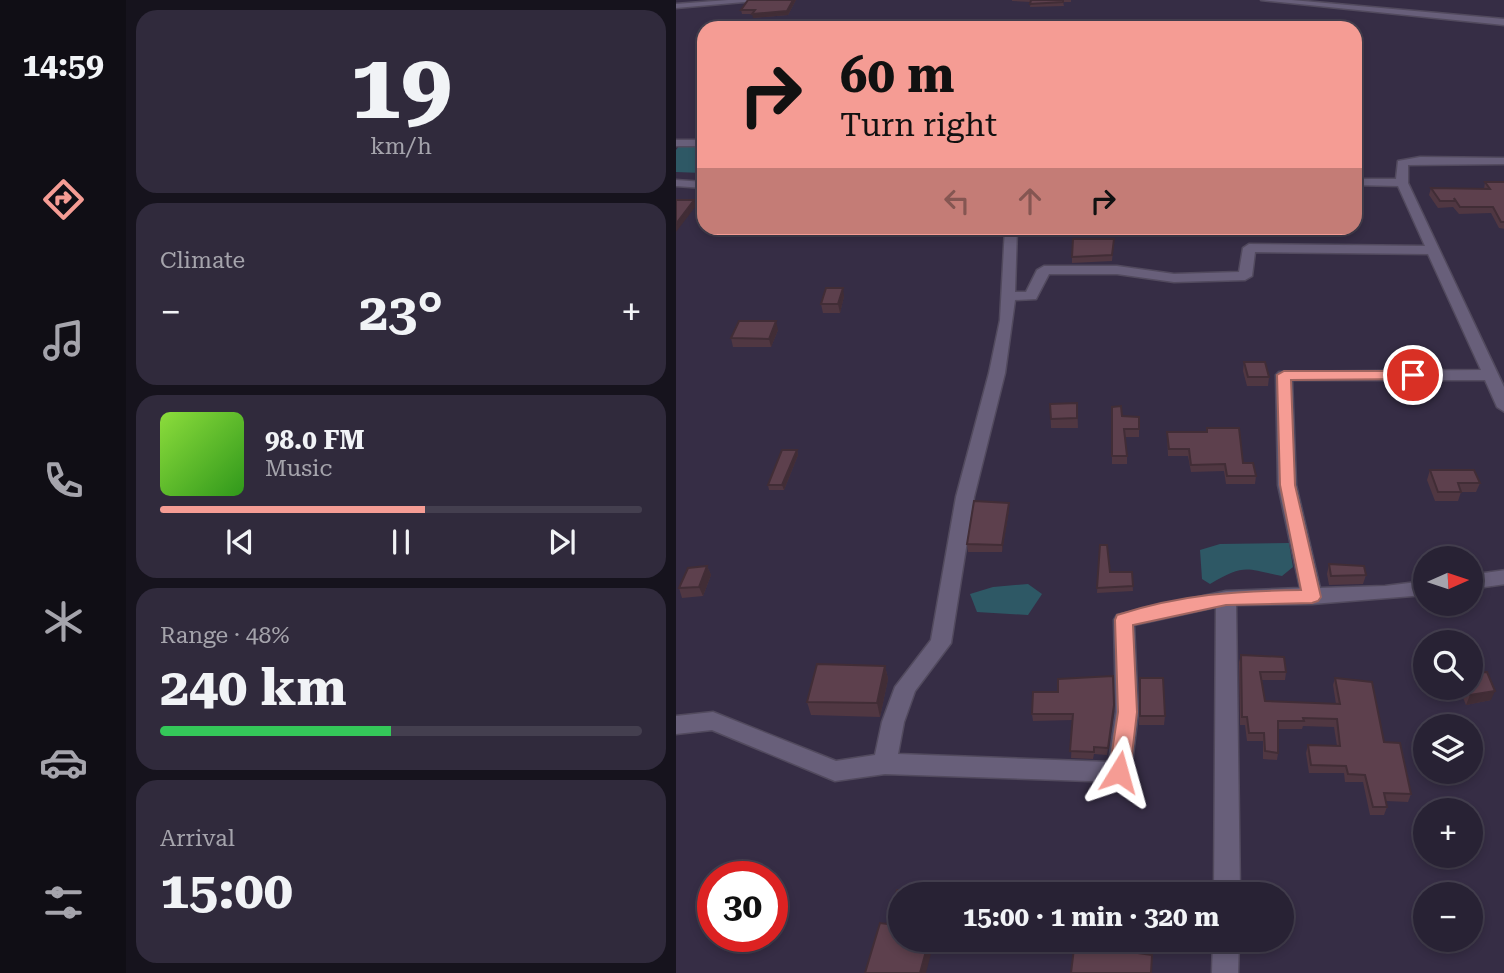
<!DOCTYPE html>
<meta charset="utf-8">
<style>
body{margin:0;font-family:"Roboto Serif",serif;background:#302a3c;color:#f1f3f6;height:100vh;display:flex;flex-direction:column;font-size:26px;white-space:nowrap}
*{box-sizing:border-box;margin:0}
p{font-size:23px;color:#a5a4ac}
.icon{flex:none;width:38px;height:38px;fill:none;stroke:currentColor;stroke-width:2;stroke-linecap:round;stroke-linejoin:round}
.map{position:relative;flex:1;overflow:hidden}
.details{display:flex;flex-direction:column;gap:10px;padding:10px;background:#16131d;width:550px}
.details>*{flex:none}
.guide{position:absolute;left:21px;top:21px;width:665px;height:214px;border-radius:21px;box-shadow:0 4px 10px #0003,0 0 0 2px #443f4f;background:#f59c94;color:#111;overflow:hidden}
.needle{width:46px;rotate:87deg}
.controls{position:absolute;left:737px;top:546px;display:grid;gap:14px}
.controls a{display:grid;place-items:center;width:70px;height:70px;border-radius:50%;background:#282234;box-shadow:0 4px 10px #0003,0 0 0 2px #443f4f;font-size:35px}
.speed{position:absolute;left:21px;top:861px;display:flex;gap:14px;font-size:35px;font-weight:700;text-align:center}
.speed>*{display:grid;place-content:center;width:91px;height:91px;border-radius:50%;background:#282234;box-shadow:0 4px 10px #0003,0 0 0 2px #443f4f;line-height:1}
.speed .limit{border:10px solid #d22;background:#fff;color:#111}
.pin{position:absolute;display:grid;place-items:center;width:60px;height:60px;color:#fff;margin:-30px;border:4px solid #fff;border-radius:50%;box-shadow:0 2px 7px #0007}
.me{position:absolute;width:77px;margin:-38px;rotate:8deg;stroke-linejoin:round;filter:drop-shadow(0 0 5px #0008)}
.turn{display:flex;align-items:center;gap:24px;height:147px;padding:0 28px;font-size:32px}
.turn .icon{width:91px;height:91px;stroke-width:2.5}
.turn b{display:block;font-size:49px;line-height:60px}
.lanes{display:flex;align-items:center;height:66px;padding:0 28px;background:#0003;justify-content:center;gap:35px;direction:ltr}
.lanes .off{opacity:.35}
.big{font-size:52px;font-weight:700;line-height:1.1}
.details .card{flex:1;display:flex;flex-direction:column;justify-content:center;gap:10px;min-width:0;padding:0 24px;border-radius:21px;background:#302a3c}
.details .dial{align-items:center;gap:0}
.dial b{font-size:91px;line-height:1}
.song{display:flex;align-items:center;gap:21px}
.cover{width:84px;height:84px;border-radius:10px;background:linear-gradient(135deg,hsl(90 70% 55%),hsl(110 70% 35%))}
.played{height:7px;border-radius:4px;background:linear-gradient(90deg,#f59c94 55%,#443f4f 55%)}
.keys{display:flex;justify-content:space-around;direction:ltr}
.heat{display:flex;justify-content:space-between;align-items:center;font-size:38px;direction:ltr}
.charge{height:10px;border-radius:5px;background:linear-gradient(90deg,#34c759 48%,#443f4f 0)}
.trip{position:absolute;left:212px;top:882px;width:406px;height:70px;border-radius:35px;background:#282234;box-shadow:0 4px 10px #0003,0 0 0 2px #443f4f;font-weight:700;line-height:70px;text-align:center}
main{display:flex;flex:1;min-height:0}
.tabs{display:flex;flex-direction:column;width:126px;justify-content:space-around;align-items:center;background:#100e15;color:#a5a4ac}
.tabs .icon{width:49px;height:49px}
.tabs .active{color:#f59c94}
.tabs b{font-size:32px;color:#f1f3f6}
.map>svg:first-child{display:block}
</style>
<main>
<nav class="tabs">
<b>14:59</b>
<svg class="icon active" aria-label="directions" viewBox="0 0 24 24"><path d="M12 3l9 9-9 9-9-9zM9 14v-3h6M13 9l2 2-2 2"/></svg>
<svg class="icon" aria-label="music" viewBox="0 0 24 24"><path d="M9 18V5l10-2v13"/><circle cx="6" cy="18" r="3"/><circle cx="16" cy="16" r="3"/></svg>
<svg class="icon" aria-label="phone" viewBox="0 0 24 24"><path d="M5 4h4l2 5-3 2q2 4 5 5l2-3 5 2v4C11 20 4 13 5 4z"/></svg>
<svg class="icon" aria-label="climate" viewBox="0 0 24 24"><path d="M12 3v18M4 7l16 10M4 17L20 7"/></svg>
<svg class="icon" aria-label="car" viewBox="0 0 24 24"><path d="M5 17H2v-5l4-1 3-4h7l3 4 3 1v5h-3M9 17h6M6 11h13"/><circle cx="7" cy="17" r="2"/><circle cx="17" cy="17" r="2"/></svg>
<svg class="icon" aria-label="filters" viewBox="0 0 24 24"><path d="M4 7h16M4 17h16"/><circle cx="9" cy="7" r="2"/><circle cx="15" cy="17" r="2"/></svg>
</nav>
<section class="details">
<div class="card dial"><b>19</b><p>km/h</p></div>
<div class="card"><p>Climate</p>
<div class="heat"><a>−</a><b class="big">23°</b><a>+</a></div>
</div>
<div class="card">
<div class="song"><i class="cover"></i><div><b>98.0 FM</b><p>Music</p></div></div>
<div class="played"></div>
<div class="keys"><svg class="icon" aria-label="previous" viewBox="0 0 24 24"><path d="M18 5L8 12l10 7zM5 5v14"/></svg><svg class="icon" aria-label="pause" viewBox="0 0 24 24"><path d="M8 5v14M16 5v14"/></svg><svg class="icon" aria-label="next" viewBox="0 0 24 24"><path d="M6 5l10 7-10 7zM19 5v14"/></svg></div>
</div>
<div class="card"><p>Range · 48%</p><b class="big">240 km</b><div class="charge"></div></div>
<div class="card"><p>Arrival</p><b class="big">15:00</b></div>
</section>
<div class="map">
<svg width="829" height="973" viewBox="0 0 829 973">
<rect width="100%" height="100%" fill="#362d45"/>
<!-- water -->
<g fill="#2e5865">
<polygon points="3,146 28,146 26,173 0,172 0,150"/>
<path d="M613,543l4,24 -11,9c-36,-7 -37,-13 -72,8l-8,-5 -2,-29 20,-6z"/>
<polygon points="352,584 366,594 352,615 301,612 294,594 317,587"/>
</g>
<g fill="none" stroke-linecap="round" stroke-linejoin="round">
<defs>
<g id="minor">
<polygon points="52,0 92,0 0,8 0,4"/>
<polygon points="585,0 616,0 829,19 829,25"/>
<rect x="0" y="140" width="28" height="6"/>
<path d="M744,157l85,1v6l-97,1v18l97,206v23l-8,-5 -12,-27h-193l4,105 24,103 65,-2 40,-5v14l-113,9 -76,1 4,289h-26l2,-287 -82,18 4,87 -7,60 -4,7 -8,3 -234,-8 -50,7 -123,-51 -36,4v-18l37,-4 123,49 39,-6 7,-33 13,-35 36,-47 25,-143 33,-124 11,-53 5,-92h12l-2,64h11l11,-22 7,-4h73l57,8 65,-2 4,-24 6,-4 176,2 -27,-60 -43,-1v-6h41l2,-18zM579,252l173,2 53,116 -202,2 -3,3 2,110 22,103 -74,3 -109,24 -3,5 2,92 -7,50 -211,-8 6,-32 11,-31 36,-48 23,-146 31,-124 10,-73 21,-1 13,-25h68l57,8 71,-2 7,-4z"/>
<polygon points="0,180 28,182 28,188 0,186"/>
<polygon points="829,570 829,584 794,589 794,575"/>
<polygon points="537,940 563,940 562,973 536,973"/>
</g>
</defs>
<!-- minor casing -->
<use href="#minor" stroke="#524a5e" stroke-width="3"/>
<!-- minor -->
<use href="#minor" fill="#685f7a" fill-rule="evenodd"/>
</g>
<!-- wall -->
<g fill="#503742">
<polygon points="72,0 120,0 112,15 77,18 77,14 66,14 65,10"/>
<polygon points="336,0 395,0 395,2 387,2 388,6 354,7 355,2 336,1"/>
<polygon points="809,182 829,182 829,229 823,228 815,213 783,214 777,207 762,208 753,195 755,188 808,189"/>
<polygon points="438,239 436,261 396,263 396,257"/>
<polygon points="168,296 164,313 147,313 145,304"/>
<polygon points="102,330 95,347 57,347 55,338"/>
<polygon points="568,362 593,377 592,386 571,386 567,371"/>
<polygon points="401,403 402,428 375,428 374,404"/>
<polygon points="436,407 463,429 463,437 449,437 451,456 451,464 436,464"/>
<polygon points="531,428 580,476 579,484 550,484 548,471 515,472 512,456 492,456 491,432 530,432"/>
<polygon points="121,450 122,455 108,490 93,490 92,485"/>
<polygon points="754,470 804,483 800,492 785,492 782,501 759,501 751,480"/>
<polygon points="333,503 333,510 326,552 292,552 291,544"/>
<polygon points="424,545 434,572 456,572 457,591 421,593"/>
<polygon points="653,564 690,575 687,584 653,585 651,574"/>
<polygon points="31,566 35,575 27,596 6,598 3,588"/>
<polygon points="565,655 610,672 609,680 586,680 589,701 660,704 657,685 659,678 708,742 735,794 732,802 710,801 711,807 708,815 694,815 687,782 669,782 668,773 633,773 630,753 632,745 661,746 658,727 627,726 626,729 602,729 602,753 601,760 587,759 587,741 571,741 569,725 564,725 563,662"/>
<polygon points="209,666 212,679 204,717 135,715 131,702"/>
<polygon points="464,678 489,716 488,725 463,725"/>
<polygon points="783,688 794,688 815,700 790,705"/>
<polygon points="437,712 431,755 418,754 417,759 395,758 397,720 357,721 356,714"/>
</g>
<!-- shaded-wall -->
<g fill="#412d36">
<polygon points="117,0 120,0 112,15 77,18 76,14"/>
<polygon points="18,200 20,206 0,232 0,224"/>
<polygon points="167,288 168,296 164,313 162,304"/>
<polygon points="100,321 102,330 95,347 93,339"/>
<polygon points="121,450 122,455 108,490 106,485"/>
<polygon points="333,503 333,510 326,552 326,545"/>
<polygon points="31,566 35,575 27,596 23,587"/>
<polygon points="209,666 212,679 204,717 201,703"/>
<polygon points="819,691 815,700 790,705 794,695"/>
<polygon points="253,940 257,940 258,942 250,973 244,973"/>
</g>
<!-- building -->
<g fill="#5d404d" stroke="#412d36" stroke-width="2">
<polygon points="72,0 117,0 111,11 76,14 79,10 65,10"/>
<polygon points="355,0 387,0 387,2 354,4"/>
<polygon points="809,182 829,182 829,222 825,222 817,207 784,207 778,198 779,201 764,201 755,188 814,189"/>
<polygon points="0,200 18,200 0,224"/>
<polygon points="397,239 438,239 436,255 396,257"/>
<polygon points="150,288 167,288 162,304 145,304"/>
<polygon points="63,321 100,321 93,339 55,338"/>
<polygon points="568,362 589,362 593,377 572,377"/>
<polygon points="401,403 401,418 375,419 374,404"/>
<polygon points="445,406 446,416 463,417 463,429 448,429 451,456 436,456 436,407"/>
<polygon points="531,428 563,428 567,463 577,463 580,476 551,476 549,464 515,465 513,449 493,449 491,432 531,432"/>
<polygon points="106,450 121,450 106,485 92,485"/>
<polygon points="754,470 798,470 804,483 782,483 785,492 762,492"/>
<polygon points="298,501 333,503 326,545 291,544"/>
<polygon points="424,545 431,545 434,572 456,572 457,586 421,588"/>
<polygon points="653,564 688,566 690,575 655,576"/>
<polygon points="31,566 23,587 3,588 12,568"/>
<polygon points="565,655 608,657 610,672 584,672 589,701 664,704 659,678 696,682 708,742 724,743 735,794 708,793 711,807 697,807 689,775 672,774 670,766 635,765 632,745 664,746 661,719 627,718 628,721 602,721 602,753 589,751 588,733 573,733 571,717 566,717"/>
<polygon points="141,664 209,666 201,703 131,702"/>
<polygon points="811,672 819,691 794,695 791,688 794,688 794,673"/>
<polygon points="437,676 438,705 432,748 418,747 418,752 394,751 397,714 356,714 357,692 382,692 382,679"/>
<polygon points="464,678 487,678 489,716 464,716"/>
<polygon points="221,890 247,894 224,894 224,940 253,940 244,973 189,973 204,923 211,924"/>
<polygon points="399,940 428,940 440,941 439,950 476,955 475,973 395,973"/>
</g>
<!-- route -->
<path fill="#f59c94" stroke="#9f6560" stroke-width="2" d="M608,371h129l7,4 -7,4 -122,1 4,105 26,112 -3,4 -6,2 -86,2 -93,20 4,87 -7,60 -3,7 -8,3 -7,-3 -3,-7 9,-60 -3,-92 2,-5c65,-21 118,-24 184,-25l-21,-105 -3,-110z"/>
</svg>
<div class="controls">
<a><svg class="needle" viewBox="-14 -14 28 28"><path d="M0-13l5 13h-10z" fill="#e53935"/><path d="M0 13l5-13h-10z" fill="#a5a4ac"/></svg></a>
<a><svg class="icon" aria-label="search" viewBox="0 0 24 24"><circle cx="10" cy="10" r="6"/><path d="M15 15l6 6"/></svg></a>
<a><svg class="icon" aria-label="layers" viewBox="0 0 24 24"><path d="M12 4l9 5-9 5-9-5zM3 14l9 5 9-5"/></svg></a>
<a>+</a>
<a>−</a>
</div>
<div class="speed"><div class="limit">30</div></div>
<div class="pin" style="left:737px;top:375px;background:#d93025"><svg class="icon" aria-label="arrive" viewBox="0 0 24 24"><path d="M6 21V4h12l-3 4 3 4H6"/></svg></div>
<svg class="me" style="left:443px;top:772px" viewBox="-20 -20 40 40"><path d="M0-17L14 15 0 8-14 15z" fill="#f59c94" stroke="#fff" stroke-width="4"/></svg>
<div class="trip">15:00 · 1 min · 320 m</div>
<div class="guide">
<div class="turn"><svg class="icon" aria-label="right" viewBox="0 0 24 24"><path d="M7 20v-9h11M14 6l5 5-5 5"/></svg><div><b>60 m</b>Turn right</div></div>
<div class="lanes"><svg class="icon off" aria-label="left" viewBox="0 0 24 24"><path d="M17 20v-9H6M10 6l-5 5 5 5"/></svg><svg class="icon off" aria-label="ahead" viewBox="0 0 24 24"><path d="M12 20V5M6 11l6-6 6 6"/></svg><svg class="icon" aria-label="right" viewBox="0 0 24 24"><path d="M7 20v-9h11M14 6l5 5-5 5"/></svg></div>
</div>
</div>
</main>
